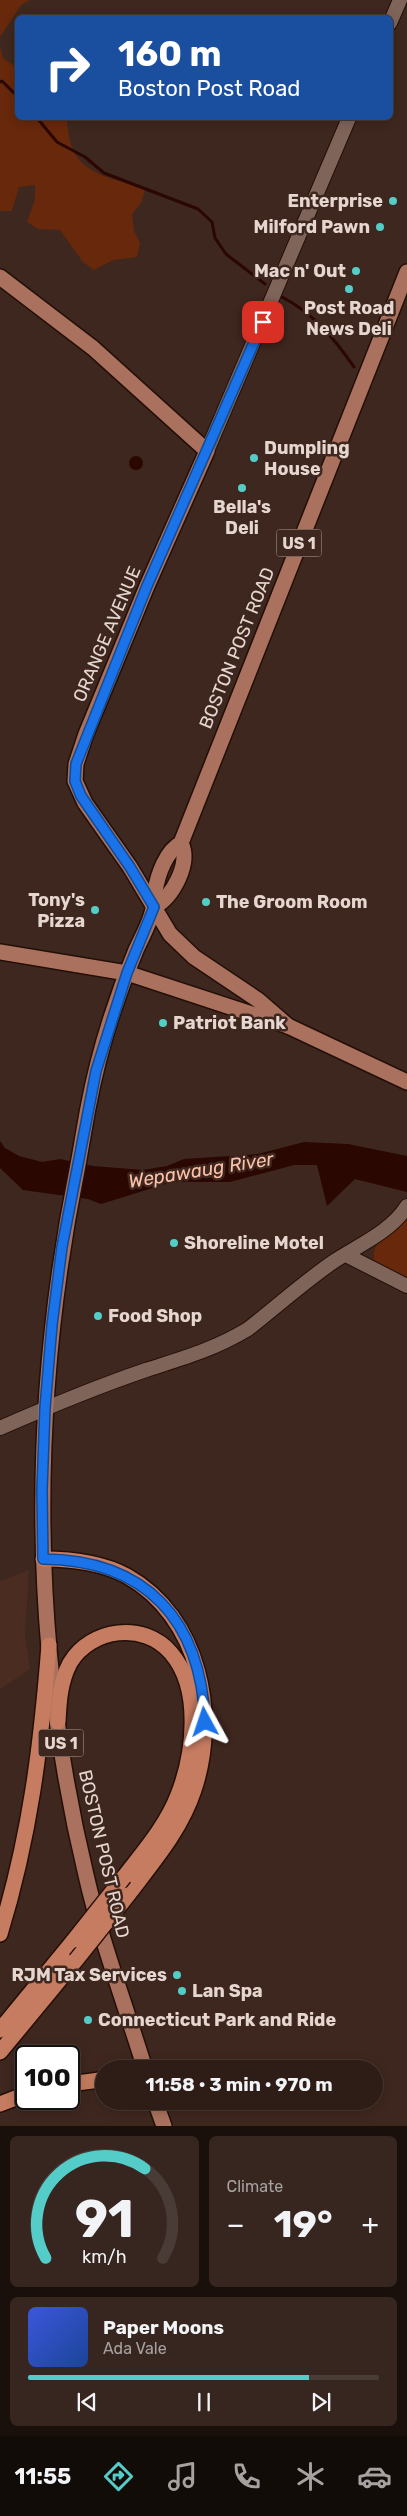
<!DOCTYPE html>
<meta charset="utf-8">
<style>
body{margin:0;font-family:Rubik,sans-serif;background:#36261f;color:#f1f3f6;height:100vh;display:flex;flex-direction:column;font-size:19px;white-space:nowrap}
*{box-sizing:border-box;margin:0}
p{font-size:16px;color:#a7a2a1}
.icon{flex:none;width:28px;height:28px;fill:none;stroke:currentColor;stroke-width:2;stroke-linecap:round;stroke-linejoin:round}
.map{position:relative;height:2126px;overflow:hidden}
.panel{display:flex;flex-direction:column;gap:10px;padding:10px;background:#19100c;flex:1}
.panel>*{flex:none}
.guide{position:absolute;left:15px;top:15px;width:378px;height:105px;border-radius:8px;box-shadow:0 2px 12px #0003,0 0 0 1px #493b35;background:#1a4fa0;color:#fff;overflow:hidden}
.speed{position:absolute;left:15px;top:2045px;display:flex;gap:10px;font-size:25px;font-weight:700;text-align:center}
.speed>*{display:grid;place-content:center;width:65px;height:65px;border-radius:50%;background:#2e1d16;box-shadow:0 2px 12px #0003,0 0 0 1px #493b35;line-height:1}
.speed .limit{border:2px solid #111;border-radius:8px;background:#fff;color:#111}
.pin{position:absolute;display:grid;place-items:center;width:42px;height:42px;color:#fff;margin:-21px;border-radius:10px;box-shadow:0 2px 8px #0006}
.me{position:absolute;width:55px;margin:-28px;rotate:355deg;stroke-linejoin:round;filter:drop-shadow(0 0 4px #0008)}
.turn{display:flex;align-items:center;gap:18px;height:105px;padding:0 20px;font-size:22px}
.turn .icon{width:65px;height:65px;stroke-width:2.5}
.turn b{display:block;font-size:35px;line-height:42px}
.big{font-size:38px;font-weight:700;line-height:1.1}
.panel .card{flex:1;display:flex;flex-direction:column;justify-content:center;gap:8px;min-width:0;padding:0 18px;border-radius:8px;background:#36261f}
.panel .dial{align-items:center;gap:0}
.dial svg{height:130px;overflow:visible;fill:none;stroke:#493b35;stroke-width:7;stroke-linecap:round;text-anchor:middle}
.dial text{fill:#f1f3f6;stroke:none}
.song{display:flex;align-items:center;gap:15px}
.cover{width:60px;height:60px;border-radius:8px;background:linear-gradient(135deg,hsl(230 70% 55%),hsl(220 70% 35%))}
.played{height:5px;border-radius:2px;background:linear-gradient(90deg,#54cdc8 80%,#493b35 80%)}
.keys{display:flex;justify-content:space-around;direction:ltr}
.heat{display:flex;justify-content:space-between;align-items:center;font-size:28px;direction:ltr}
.panel .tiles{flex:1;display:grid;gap:10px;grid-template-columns:1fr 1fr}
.card:last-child{grid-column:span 2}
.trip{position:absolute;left:95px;top:2060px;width:288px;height:50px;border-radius:25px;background:#2e1d16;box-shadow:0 2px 12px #0003,0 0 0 1px #493b35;font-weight:700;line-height:50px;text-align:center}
.dock{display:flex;height:80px;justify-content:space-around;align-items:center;background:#120c09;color:#a7a2a1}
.dock .icon{width:35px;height:35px}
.dock .active{color:#54cdc8}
.dock b{font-size:22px;color:#f1f3f6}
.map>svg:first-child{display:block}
</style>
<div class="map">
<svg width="407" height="2126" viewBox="0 0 407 2126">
<rect width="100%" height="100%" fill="#3e271e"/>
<!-- built -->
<polygon fill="#4a2c21" points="29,1570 25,1635 30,1669 0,1689 0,1581"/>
<!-- green -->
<g fill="#68280b">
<polygon points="0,0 30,0 21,5 0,37"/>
<path d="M0,47l3,11 14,10 1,50h48c2,10 3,25 8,34 14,26 47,27 71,38l-4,13 -9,11 2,17 6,12 -3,14 -24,3 -19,10 -11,-8 -23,-32 -22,-1 -11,-7 8,-22v-15l-16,2 -7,24h-12z"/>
<path d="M407,1218v63l-32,-17c-8,-22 19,-33 32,-46z"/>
</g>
<!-- water -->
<g fill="#2a0700">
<circle cx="136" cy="463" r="7"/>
<polygon points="0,1141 5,1148 19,1156 42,1162 60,1159 93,1166 143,1170 167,1166 184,1159 258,1154 304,1142 348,1144 407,1156 407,1192 355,1179 327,1206 317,1165 294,1165 230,1182 172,1182 101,1204 88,1199 23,1190 0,1168"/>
</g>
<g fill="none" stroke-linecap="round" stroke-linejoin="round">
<!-- stream -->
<g stroke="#2a0700" stroke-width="3">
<polyline points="0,82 2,81 18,97"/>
<polyline points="37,118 57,142 85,157 104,173 198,209 212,222 215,238 226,254 265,284"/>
<path d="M282,297c31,16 52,41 72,70"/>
</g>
<defs>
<g id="minor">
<polyline points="390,23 400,0"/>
<polyline points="207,451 349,118"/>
<polyline points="346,1255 407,1286"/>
<path d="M0,1428c48,-21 96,-41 146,-58 37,-12 67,-20 102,-41 28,-22 56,-47 85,-67 24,-16 58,-30 74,-56"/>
</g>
<g id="major">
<polyline points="0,277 93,348 207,451 147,586 86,734 76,764 75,781 85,803 130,867 170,934 194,957 258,1000 288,1026"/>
<path d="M154,907c19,-10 37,-44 27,-64"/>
<polyline points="0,952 127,973 288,1026 407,1082"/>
<path d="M145,2069c-20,-65 -44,-128 -59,-194 -56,-232 -56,-472 -9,-705 4,-21 7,-41 11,-62 10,-53 27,-108 48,-158 6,-13 14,-27 17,-41 2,-5 1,-12 2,-18 3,-17 11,-40 26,-48l226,-571"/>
<polyline points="155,2101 164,2126"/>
</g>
<g id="highway">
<path d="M43,1559c29,0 58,3 84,17 73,41 92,139 67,214 -13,40 -41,72 -66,105"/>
<path d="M58,1722c1,-20 2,-40 12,-59 21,-35 74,-42 101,-10 31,36 23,101 7,142 -12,31 -34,56 -54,82"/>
<path d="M0,1934c30,-98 41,-187 49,-289"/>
<polyline points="0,2030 74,1940"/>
<polyline points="0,2052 76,1960"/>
<polyline points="69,2084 100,2080"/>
<polyline points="0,2104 26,2094"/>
</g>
</defs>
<!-- minor casing -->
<use href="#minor" stroke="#240f07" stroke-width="16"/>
<!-- major casing -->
<use href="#major" stroke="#240f07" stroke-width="18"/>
<!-- highway casing -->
<use href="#highway" stroke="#240f07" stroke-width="18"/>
<!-- minor -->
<use href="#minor" stroke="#7f645a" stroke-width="14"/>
<!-- major -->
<use href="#major" stroke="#aa725e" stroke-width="15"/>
<!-- highway -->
<use href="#highway" stroke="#c67c60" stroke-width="15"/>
<defs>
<g id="highway-bridge">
<polyline points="74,1940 124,1877"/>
<polyline points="76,1960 128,1895"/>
</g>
</defs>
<!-- highway-bridge casing -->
<use href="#highway-bridge" stroke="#240f07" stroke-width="18" stroke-linecap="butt"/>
<!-- highway-bridge -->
<use href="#highway-bridge" stroke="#c67c60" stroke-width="15"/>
</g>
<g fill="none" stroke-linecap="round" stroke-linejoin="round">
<defs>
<path id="route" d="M205,1722c-4,-102 -59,-162 -162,-163l-1,-69 3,-82 7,-83 10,-78 34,-176 31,-98 27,-66 -24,-40 -49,-71 -6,-15 1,-17 71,-178 116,-264"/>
</defs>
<!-- route casing -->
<use href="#route" stroke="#114b97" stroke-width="12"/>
<!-- route -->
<use href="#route" stroke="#1a73e8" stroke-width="9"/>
</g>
<!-- markers -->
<g fill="#54cdc8" stroke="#3e271e" stroke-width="2">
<circle cx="393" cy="201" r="5"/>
<circle cx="380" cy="227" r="5"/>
<circle cx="356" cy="271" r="5"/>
<circle cx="349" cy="289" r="5"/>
<circle cx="254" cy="458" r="5"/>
<circle cx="242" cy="488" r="5"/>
<circle cx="206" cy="902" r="5"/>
<circle cx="95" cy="910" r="5"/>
<circle cx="163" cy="1023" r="5"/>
<circle cx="174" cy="1243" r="5"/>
<circle cx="98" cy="1316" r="5"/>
<circle cx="177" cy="1975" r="5"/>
<circle cx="182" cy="1991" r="5"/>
<circle cx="88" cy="2020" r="5"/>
</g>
<g text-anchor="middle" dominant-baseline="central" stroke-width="5" stroke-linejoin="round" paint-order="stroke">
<!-- shield labels -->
<g fill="#3e271e" stroke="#b4a29b" stroke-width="1">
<rect x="276.5" y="529.5" width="45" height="27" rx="4"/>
<rect x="38.5" y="1729.5" width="45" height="27" rx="4"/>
</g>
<g font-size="16" font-weight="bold" fill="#e6d6d0">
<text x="299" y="543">US 1</text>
<text x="61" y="1743">US 1</text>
</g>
<!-- poi labels -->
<g font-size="18" font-weight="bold" fill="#e6d6d0" stroke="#3e271e" text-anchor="start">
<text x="383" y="201" text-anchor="end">Enterprise</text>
<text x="370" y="227" text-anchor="end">Milford Pawn</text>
<text x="346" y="271" text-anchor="end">Mac n' Out</text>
<text x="349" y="308" text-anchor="middle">Post Road<tspan x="349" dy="21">News Deli</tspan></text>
<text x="264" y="448">Dumpling<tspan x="264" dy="21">House</tspan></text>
<text x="242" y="507" text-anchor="middle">Bella's<tspan x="242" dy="21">Deli</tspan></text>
<text x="85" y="900" text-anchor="end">Tony's<tspan x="85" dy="21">Pizza</tspan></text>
<text x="216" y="902">The Groom Room</text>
<text x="173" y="1023">Patriot Bank</text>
<text x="184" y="1243">Shoreline Motel</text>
<text x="108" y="1316">Food Shop</text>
<text x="167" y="1975" text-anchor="end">RJM Tax Services</text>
<text x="192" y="1991">Lan Spa</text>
<text x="98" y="2020">Connecticut Park and Ride</text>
</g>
<!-- street labels -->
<g font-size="18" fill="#e6d6d0" stroke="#3e271e">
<text transform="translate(107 634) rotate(-67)">ORANGE AVENUE</text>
<text transform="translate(237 648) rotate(-68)">BOSTON POST ROAD</text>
<text transform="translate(104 1854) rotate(77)">BOSTON POST ROAD</text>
</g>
<!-- water labels -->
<g font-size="19" font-style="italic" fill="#fec0a8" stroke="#3e271e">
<text transform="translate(201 1170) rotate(-9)">Wepawaug River</text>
</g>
</g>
</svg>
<div class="speed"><div class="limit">100</div></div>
<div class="pin" style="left:263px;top:322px;background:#d93025"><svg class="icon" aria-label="arrive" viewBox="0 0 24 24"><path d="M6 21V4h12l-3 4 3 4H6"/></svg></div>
<svg class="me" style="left:205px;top:1722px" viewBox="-20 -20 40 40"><path d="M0-17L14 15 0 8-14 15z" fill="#1a73e8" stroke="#fff" stroke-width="4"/></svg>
<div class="trip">11:58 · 3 min · 970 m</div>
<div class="guide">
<div class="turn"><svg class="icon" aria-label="right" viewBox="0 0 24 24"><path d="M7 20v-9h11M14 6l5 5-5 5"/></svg><div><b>160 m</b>Boston Post Road</div></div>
</div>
</div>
<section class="panel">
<div class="tiles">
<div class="card dial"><svg viewBox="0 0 100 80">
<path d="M14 69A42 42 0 1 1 86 69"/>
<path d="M14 69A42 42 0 0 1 75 14" stroke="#54cdc8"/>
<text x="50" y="56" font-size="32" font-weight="700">91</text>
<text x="50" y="72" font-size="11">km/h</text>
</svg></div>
<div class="card"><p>Climate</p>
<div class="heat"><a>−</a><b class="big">19°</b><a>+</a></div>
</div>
<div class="card">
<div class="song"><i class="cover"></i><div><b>Paper Moons</b><p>Ada Vale</p></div></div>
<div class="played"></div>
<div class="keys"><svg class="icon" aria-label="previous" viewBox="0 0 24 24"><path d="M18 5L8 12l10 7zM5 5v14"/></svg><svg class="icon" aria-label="pause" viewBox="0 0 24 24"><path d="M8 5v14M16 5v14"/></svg><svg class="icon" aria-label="next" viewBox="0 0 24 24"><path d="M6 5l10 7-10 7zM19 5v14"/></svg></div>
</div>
</div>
</section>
<nav class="dock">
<b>11:55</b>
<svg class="icon active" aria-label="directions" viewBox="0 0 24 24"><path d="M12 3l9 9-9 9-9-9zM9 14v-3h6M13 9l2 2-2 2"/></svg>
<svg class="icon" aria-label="music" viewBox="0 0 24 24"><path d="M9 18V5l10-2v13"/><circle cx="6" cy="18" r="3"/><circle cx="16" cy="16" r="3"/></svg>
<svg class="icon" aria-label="phone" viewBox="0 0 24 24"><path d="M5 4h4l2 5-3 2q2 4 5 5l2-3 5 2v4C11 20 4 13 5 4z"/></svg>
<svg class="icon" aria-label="climate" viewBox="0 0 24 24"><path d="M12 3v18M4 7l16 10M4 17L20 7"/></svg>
<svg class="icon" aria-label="car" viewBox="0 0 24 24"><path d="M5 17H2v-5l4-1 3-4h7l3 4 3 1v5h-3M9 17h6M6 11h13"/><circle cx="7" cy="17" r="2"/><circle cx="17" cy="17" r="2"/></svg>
</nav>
